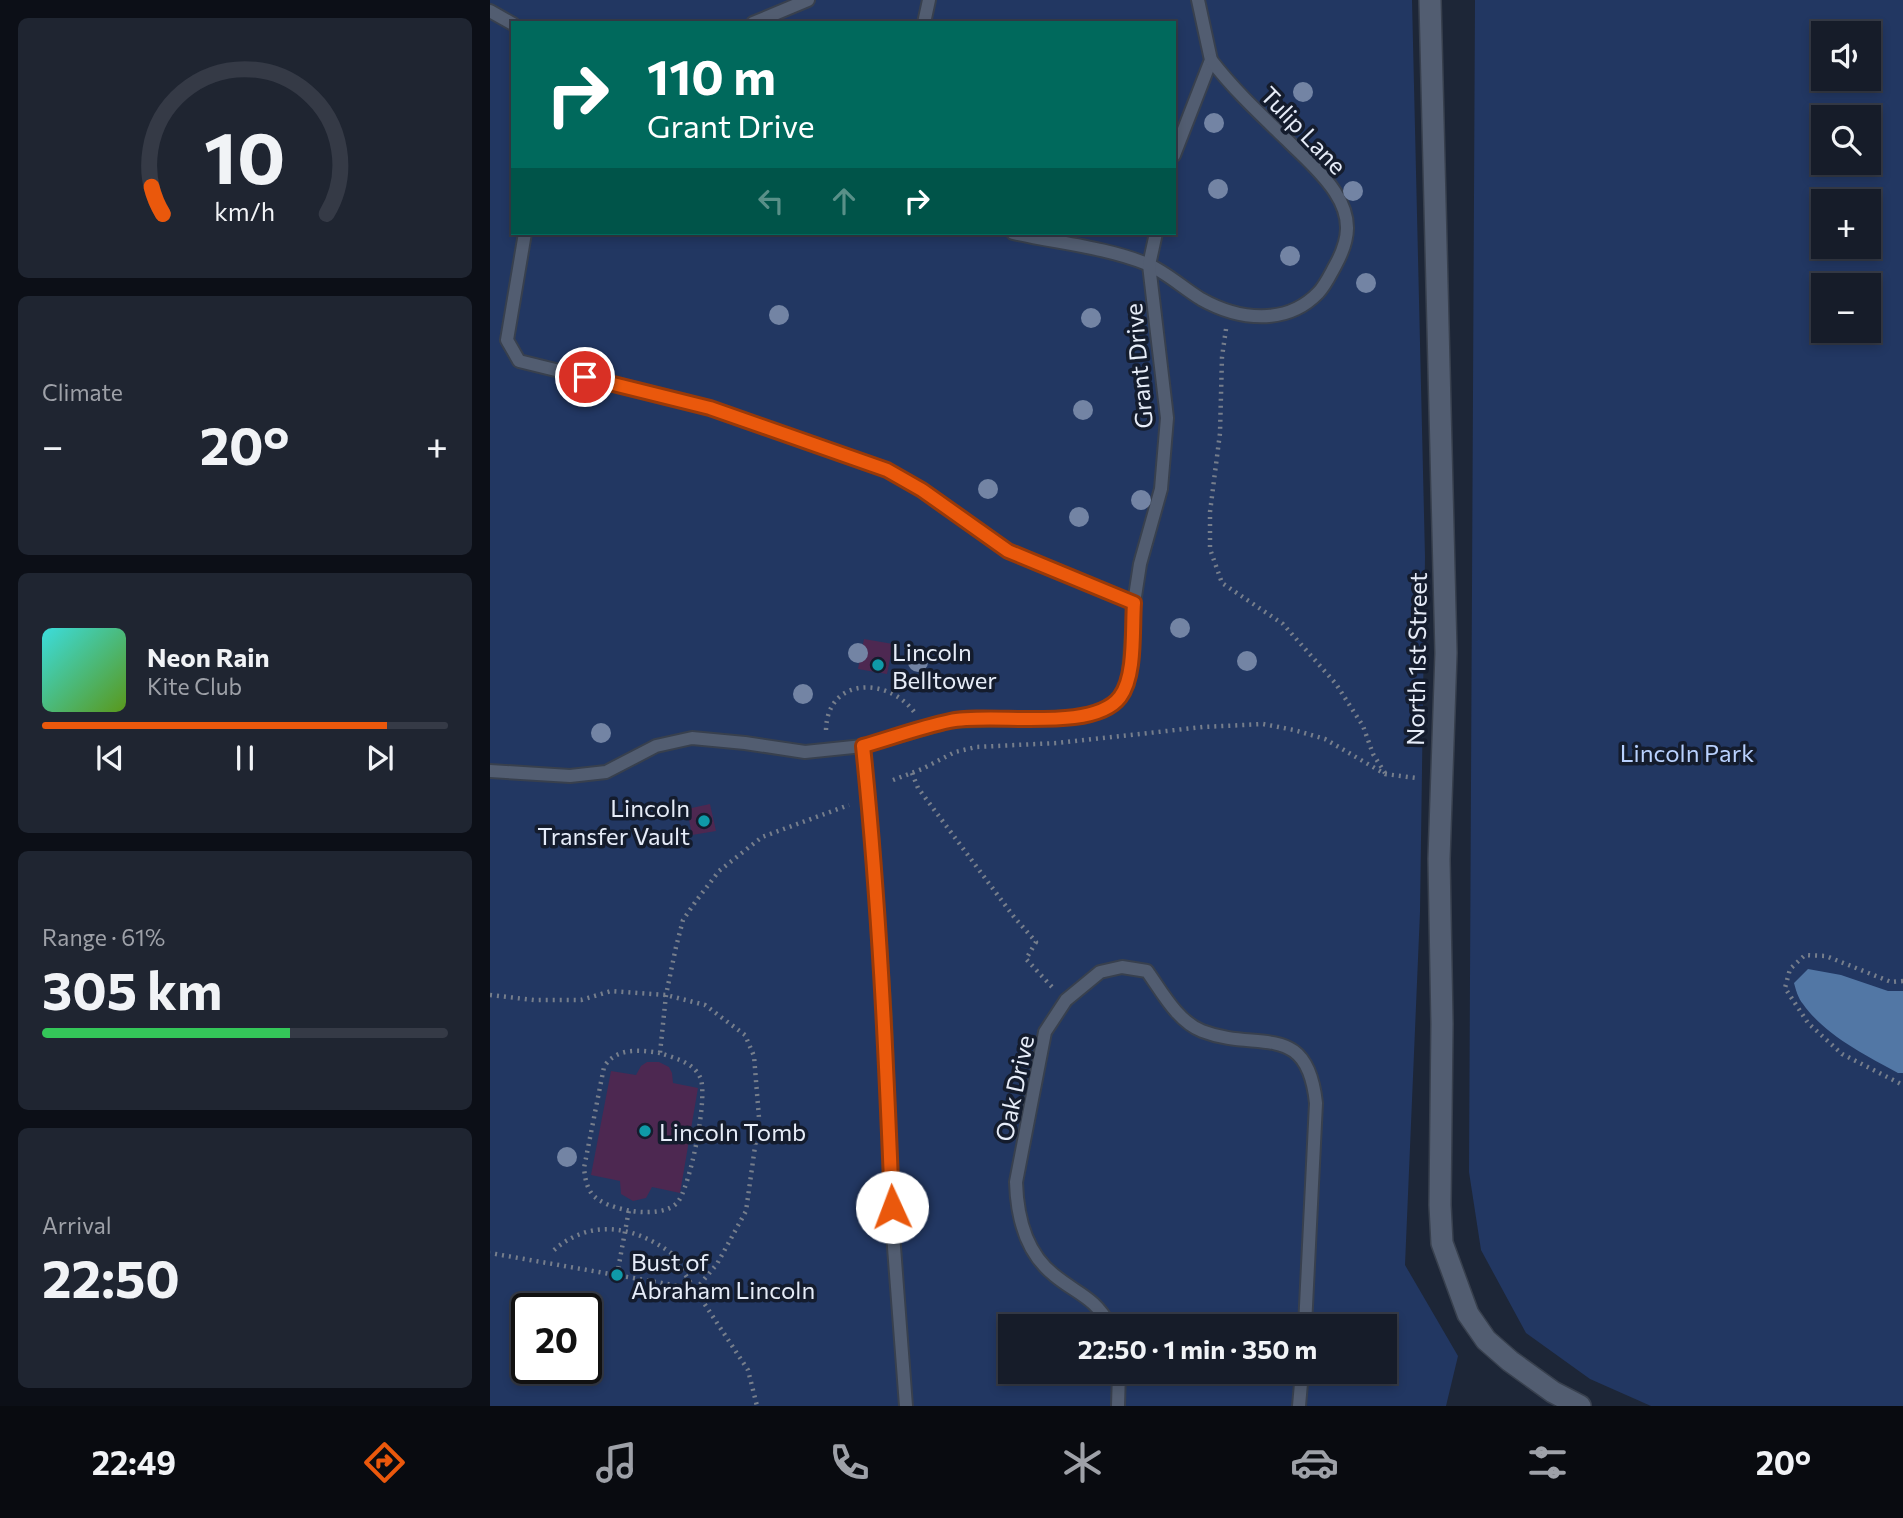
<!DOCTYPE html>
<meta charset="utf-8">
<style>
body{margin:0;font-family:Commissioner,sans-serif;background:#1f2531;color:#f1f3f6;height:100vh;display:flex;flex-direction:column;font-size:26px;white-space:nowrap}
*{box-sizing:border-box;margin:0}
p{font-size:23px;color:#9ea1a8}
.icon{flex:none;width:38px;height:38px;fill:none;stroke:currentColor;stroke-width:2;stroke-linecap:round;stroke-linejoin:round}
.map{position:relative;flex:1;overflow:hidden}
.side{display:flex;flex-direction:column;gap:18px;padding:18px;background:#0c0f17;width:490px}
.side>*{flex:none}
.guide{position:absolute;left:21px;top:21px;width:665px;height:214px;border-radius:0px;box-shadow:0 4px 10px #0003,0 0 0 2px #353a46;background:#00695c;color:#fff;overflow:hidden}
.fabs{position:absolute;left:1321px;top:21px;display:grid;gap:14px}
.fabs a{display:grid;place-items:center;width:70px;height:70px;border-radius:0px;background:#161c29;box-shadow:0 4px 10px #0003,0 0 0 2px #353a46;font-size:35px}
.speed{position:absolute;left:21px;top:1293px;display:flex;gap:14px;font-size:35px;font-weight:700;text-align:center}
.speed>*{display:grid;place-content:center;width:91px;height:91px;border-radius:50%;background:#161c29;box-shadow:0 4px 10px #0003,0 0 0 2px #353a46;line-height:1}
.speed .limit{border:4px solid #111;border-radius:10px;background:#fff;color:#111}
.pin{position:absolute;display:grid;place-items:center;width:60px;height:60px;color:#fff;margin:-30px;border:4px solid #fff;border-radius:50%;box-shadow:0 2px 7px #0007}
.me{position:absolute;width:77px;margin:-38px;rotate:358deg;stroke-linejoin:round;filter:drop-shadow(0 0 5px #0008)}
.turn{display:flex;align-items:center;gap:24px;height:147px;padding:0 21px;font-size:32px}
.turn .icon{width:91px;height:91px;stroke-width:2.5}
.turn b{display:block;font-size:49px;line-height:60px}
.lanes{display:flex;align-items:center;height:66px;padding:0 21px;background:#0003;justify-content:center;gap:35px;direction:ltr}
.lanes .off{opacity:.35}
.big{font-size:52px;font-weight:700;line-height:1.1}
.side .tile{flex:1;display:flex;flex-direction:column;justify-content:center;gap:10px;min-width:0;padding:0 24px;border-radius:10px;background:#1f2531}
.side .dial{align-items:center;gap:0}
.dial svg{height:182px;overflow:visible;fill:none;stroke:#353a46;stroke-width:7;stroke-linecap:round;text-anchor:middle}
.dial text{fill:#f1f3f6;stroke:none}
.song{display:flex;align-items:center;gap:21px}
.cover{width:84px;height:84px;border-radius:10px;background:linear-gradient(135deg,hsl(180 70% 55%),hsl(90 70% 35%))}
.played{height:7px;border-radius:4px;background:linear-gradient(90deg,#ea580c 85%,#353a46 85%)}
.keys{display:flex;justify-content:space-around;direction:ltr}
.heat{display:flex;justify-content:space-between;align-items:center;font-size:38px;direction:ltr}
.charge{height:10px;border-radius:5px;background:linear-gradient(90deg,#34c759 61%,#353a46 0)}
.trip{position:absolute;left:508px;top:1314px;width:399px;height:70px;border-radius:0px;background:#161c29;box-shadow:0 4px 10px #0003,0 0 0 2px #353a46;font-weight:700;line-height:70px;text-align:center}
.tabs{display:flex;height:112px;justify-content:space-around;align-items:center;background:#090b10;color:#9ea1a8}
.tabs .icon{width:49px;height:49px}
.tabs .on{color:#ea580c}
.tabs b{font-size:32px;color:#f1f3f6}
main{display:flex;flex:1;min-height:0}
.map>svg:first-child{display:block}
</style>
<main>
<section class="side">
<div class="tile dial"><svg viewBox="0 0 100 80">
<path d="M14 69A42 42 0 1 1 86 69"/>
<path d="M14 69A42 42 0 0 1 9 57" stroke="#ea580c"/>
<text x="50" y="56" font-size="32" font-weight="700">10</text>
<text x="50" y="72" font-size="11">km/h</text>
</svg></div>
<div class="tile"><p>Climate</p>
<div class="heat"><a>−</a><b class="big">20°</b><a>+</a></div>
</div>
<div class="tile">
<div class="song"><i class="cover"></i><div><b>Neon Rain</b><p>Kite Club</p></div></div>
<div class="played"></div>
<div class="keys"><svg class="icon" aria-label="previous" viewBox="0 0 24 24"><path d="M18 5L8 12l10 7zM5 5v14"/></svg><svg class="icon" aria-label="pause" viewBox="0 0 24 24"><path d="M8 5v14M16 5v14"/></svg><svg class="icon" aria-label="next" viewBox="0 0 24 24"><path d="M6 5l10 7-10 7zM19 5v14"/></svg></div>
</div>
<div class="tile"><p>Range · 61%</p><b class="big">305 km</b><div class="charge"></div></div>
<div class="tile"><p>Arrival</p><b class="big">22:50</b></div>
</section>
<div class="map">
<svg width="1413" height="1406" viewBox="0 0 1413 1406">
<rect width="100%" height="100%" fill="#1d2637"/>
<!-- green -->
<g fill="#223762" fill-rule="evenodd">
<path d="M0,0h922l13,557 -5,355 -15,353 53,91 -12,50h-956zM23,23h661v210h-661zM37,1309h59v59h-59zM520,1326h374v46h-374z"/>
<path d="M985,0h428v1406h-252l-61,-27 -64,-46 -45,-83 -12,-78zM1334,33h45v46h-45zM1334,117h45v46h-45zM1334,201h45v46h-45zM1334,285h45v46h-45z"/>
</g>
<!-- water -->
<path fill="#5277a5" d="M1318,969l33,6 47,16h15v82h-5c-33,-18 -73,-38 -95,-69 -5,-6 -7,-14 -9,-21z"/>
<!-- building -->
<g fill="#4d2851">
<polygon points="374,639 403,644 397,674 368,669"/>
<polygon points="220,804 226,831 202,835 197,809"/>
<polygon points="157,1062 169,1062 179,1067 182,1073 183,1083 208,1088 190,1193 162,1187 156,1198 143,1201 131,1194 130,1181 101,1175 121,1071 146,1075 151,1066"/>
</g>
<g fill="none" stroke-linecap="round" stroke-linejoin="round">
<defs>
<g id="lane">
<polyline points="0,11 23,24"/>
<polyline points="263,23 318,0"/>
<polyline points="434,23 439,0"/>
<polyline points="684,155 721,60 708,0"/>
<polyline points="35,233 17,340 29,361 220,408 397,470 432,490 518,551 644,603"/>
<path d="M523,233c44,10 92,14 134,31 19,8 36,24 54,35 37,21 85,27 117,-6 7,-7 12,-18 17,-27 15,-27 17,-48 0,-74 -13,-20 -31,-35 -47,-51 -27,-26 -54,-51 -77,-81"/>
<polyline points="373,746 382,835 395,1017 403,1234 416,1406"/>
<polyline points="0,771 80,776 116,772 166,746 202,738 255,743 315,752 373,746 461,721 590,717 612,711 629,699 638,684 644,603 650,564 671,489 677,418 659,265 666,233"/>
<path d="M620,1326c-15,-29 -33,-32 -56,-51 -28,-22 -37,-59 -38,-93l29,-150 21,-32 34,-28 22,-5 25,4c15,21 30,50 55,60 56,22 105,-12 114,72l-11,223"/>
<polyline points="628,1406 629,1372"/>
<polyline points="809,1406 812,1372"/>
</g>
<polyline id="street" points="940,0 956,653 949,859 952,1024 950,1205 952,1243 978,1314 996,1340 1020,1361 1063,1392 1090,1406"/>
</defs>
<!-- lane casing -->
<use href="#lane" stroke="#38404e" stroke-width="16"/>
<!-- street casing -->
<use href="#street" stroke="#38404e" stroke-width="24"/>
<!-- path -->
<g stroke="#767e8c" stroke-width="4.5" stroke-dasharray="2 5" stroke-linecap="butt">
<polyline points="736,329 732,357 730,433 720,512 720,549 732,583 793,624 846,684 873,726 883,754 895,773"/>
<path d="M336,730c1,-53 62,-54 89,-17"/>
<polyline points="422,773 428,788 524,917 546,942 536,959 562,987"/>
<polyline points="403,780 432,769 465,752 486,747 567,743 713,727 773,724 804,730 835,739 895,774 926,778"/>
<polyline points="1413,981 1401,982 1336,956 1315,955 1300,969 1295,988 1318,1023 1352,1054 1413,1085"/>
<polyline points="0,995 44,1000 91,1000 121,991 176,995 215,1005 255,1035 264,1056 269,1118 256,1211 227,1264 206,1289 0,1253"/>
<path d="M170,1053c-20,-3 -44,-6 -56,14l-20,101c1,9 2,18 8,26 14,17 69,26 85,9 13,-14 32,-109 23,-126 -7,-15 -26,-19 -40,-24l6,-58 10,-48 7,-27 13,-19 23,-30 43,-34 87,-32"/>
<path d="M64,1250c37,-32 80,-24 117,3l77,117 9,36"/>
<polyline points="127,1275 139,1210"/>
</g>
<!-- lane -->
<use href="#lane" stroke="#525d71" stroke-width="12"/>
<!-- street -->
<use href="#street" stroke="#525d71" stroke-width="21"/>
</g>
<!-- trees -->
<g fill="#7384a4">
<circle cx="813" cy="92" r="10"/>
<circle cx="724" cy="123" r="10"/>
<circle cx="728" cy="189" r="10"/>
<circle cx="863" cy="191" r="10"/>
<circle cx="800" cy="256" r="10"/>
<circle cx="876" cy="283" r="10"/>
<circle cx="289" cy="315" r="10"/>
<circle cx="601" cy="318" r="10"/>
<circle cx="593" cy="410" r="10"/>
<circle cx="498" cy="489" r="10"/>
<circle cx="651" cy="500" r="10"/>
<circle cx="589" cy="517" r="10"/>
<circle cx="690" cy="628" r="10"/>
<circle cx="368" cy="653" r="10"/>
<circle cx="757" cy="661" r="10"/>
<circle cx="428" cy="662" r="10"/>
<circle cx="313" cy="694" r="10"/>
<circle cx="111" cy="733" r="10"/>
<circle cx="77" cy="1157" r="10"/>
</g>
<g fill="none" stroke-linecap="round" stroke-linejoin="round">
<defs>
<path id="route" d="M95,377l125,31 177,62 35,20 86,61 126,52c-2,26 2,73 -14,94 -27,36 -128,15 -170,24 -29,6 -59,17 -87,25 16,154 23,307 29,461"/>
</defs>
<!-- route casing -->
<use href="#route" stroke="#983908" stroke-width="18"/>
<!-- route -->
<use href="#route" stroke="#ea580c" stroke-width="12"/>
</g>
<!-- markers -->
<g fill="#0f9aa8" stroke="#141c2d" stroke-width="2.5">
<circle cx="388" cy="665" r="7"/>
<circle cx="214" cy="821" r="7"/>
<circle cx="155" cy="1131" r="7"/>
<circle cx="127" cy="1275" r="7"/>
</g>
<g text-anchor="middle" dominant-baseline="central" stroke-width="7" stroke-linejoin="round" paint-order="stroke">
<!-- street labels -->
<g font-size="24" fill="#e6ecf8" stroke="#141c2d">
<text transform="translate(814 130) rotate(46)">Tulip Lane</text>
<text transform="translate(648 366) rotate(-95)">Grant Drive</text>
<text transform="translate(926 659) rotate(-89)">North 1st Street</text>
<text transform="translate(524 1088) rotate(-78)">Oak Drive</text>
</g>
<!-- poi labels -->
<g font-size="24" fill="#e6ecf8" stroke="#141c2d" text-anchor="start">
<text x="402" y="651">Lincoln<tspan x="402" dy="28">Belltower</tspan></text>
<text x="200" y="807" text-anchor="end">Lincoln<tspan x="200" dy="28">Transfer Vault</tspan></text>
<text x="169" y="1131">Lincoln Tomb</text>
<text x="141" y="1261">Bust of<tspan x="141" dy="28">Abraham Lincoln</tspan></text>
</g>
<!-- park labels -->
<g font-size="24" fill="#b9d1fe" stroke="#141c2d">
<text x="1197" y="752">Lincoln Park</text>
</g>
</g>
</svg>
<div class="fabs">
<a><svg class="icon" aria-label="sound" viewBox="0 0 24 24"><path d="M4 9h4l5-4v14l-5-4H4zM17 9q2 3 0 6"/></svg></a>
<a><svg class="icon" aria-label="search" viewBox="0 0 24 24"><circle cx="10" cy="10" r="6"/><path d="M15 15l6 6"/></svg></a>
<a>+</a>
<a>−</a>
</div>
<div class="speed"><div class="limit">20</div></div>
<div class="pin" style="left:95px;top:377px;background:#d93025"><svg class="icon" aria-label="arrive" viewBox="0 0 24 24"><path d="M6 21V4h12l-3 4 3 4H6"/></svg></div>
<svg class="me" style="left:402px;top:1207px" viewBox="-20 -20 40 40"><circle r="19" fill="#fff"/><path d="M0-13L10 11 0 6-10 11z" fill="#ea580c"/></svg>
<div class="trip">22:50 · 1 min · 350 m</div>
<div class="guide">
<div class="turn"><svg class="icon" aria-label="right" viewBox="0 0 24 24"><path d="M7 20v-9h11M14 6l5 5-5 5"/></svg><div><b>110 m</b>Grant Drive</div></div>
<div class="lanes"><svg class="icon off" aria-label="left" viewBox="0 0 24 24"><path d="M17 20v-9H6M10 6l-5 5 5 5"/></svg><svg class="icon off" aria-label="ahead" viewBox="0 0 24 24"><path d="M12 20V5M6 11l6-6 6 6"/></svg><svg class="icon" aria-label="right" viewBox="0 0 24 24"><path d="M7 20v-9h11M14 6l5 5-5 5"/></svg></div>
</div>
</div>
</main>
<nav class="tabs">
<b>22:49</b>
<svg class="icon on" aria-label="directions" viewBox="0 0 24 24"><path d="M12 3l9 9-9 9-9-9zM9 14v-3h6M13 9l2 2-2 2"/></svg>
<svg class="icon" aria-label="music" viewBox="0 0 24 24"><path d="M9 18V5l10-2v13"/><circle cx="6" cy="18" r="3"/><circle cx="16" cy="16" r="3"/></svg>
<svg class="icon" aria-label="phone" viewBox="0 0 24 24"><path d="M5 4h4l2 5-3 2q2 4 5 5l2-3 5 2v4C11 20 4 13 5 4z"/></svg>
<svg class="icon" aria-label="climate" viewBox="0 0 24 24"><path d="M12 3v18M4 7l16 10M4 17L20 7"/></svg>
<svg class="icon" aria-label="car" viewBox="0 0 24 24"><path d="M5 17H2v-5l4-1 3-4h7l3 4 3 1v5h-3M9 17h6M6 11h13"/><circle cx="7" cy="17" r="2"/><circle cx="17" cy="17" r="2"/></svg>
<svg class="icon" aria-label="filters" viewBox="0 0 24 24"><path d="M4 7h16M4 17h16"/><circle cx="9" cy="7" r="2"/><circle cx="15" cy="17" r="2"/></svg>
<b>20°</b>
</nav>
